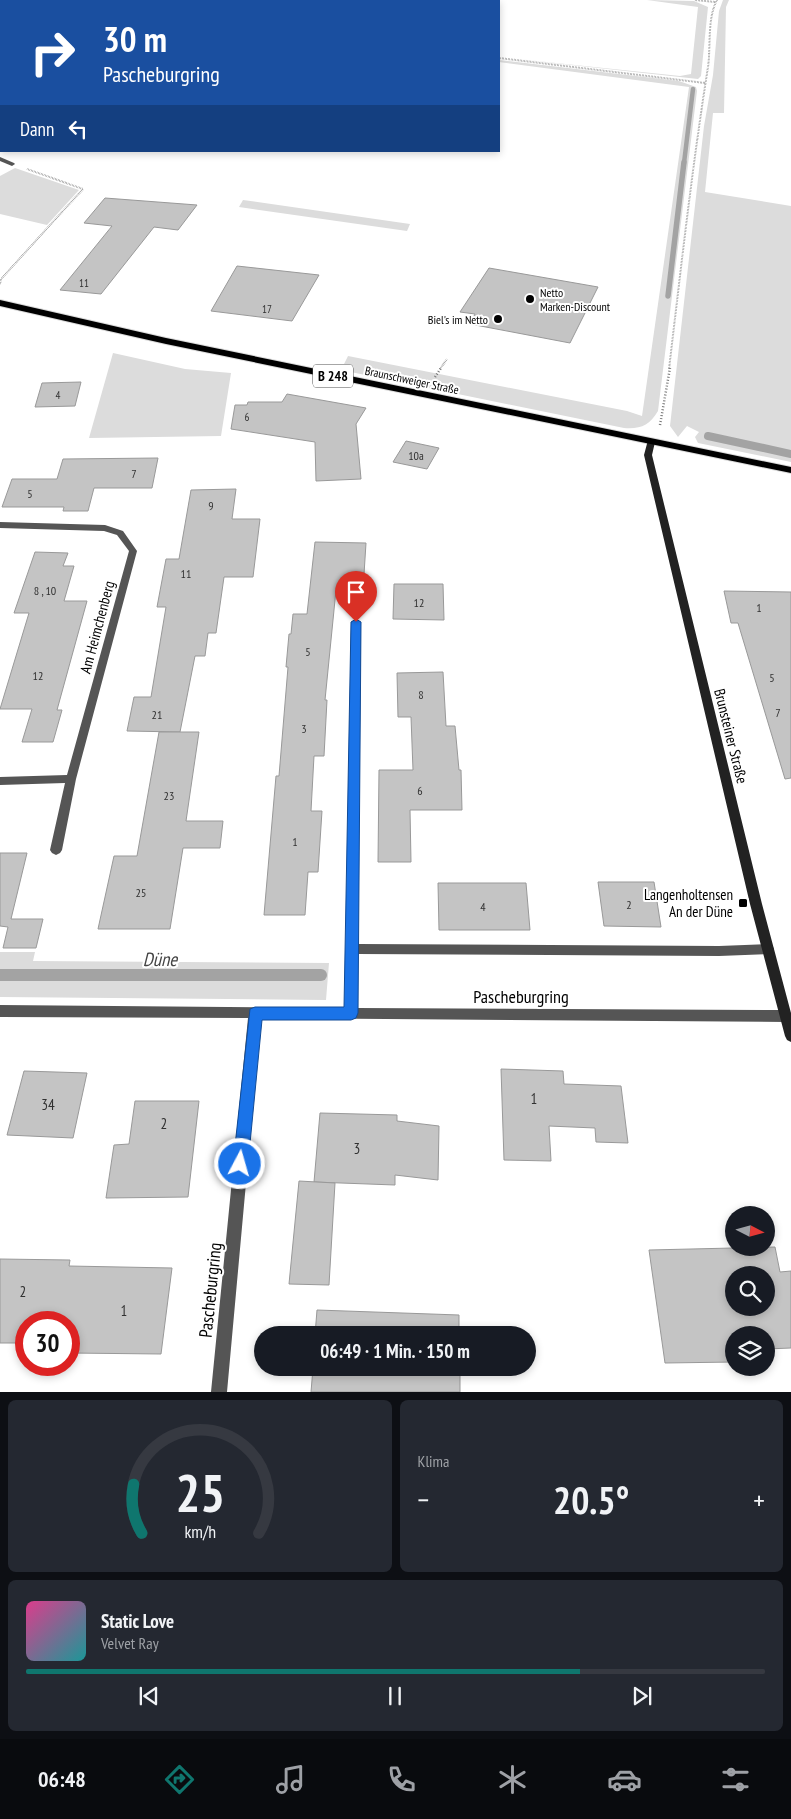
<!DOCTYPE html>
<html lang="de">
<meta charset="utf-8">
<style>
body{margin:0;font-family:"PT Sans Narrow",sans-serif;background:#242831;color:#f1f3f6;height:100vh;display:flex;flex-direction:column;font-size:19px;white-space:nowrap}
*{box-sizing:border-box;margin:0}
p{font-size:16px;color:#9ea1a6}
.icon{flex:none;width:28px;height:28px;fill:none;stroke:currentColor;stroke-width:2;stroke-linecap:round;stroke-linejoin:round}
.map{position:relative;height:1392px;overflow:hidden}
.sheet{display:flex;flex-direction:column;gap:8px;padding:8px;background:#0d0f14;flex:1}
.sheet>*{flex:none}
.hud{position:absolute;left:0px;top:0px;width:500px;height:152px;box-shadow:0 2px 8px #0003;background:#1a4fa0;color:#fff;overflow:hidden}
.needle{width:32px;rotate:96deg}
.buttons{position:absolute;left:725px;top:1206px;display:grid;gap:10px}
.buttons a{display:grid;place-items:center;width:50px;height:50px;border-radius:50%;background:#171b24;box-shadow:0 2px 8px #0003;font-size:25px}
.speed{position:absolute;left:15px;top:1311px;display:flex;gap:10px;font-size:25px;font-weight:700;text-align:center}
.speed>*{display:grid;place-content:center;width:65px;height:65px;border-radius:50%;background:#171b24;box-shadow:0 2px 8px #0003;line-height:1}
.speed .limit{border:8px solid #d22;background:#fff;color:#111}
.pin{position:absolute;display:grid;place-items:center;width:42px;height:42px;color:#fff;margin:-51px -21px;border-radius:50% 50% 50% 0;rotate:-45deg;box-shadow:0 0 5px #0007}
.pin .icon{rotate:45deg}
.me{position:absolute;width:55px;margin:-28px;rotate:6deg;stroke-linejoin:round;filter:drop-shadow(0 0 4px #0008)}
.turn{display:flex;align-items:center;gap:18px;height:105px;padding:0 20px;font-size:22px}
.turn .icon{width:65px;height:65px;stroke-width:2.5}
.turn b{display:block;font-size:35px;line-height:42px}
.then{display:flex;align-items:center;height:48px;padding:0 20px;background:#0003;gap:10px;font-size:19px}
.big{font-size:38px;font-weight:700;line-height:1.1}
.sheet .widget{flex:1;display:flex;flex-direction:column;justify-content:center;gap:8px;min-width:0;padding:0 18px;border-radius:8px;background:#242831}
.sheet .dial{align-items:center;gap:0}
.dial svg{height:130px;overflow:visible;fill:none;stroke:#363941;stroke-width:7;stroke-linecap:round;text-anchor:middle}
.dial text{fill:#f1f3f6;stroke:none}
.song{display:flex;align-items:center;gap:15px}
.cover{width:60px;height:60px;border-radius:8px;background:linear-gradient(135deg,hsl(330 70% 55%),hsl(180 70% 35%))}
.played{height:5px;border-radius:2px;background:linear-gradient(90deg,#0f766e 75%,#363941 75%)}
.keys{display:flex;justify-content:space-around;direction:ltr}
.heat{display:flex;justify-content:space-between;align-items:center;font-size:28px;direction:ltr}
.sheet .tiles{flex:1;display:grid;gap:8px;grid-template-columns:1fr 1fr}
.widget:last-child{grid-column:span 2}
.trip{position:absolute;left:254px;top:1326px;width:282px;height:50px;border-radius:25px;background:#171b24;box-shadow:0 2px 8px #0003;font-weight:700;line-height:50px;text-align:center}
.menu{display:flex;height:80px;justify-content:space-around;align-items:center;background:#090b0e;color:#9ea1a6}
.menu .icon{width:35px;height:35px}
.menu .active{color:#0f766e}
.menu b{font-size:22px;color:#f1f3f6}
.map>svg:first-child{display:block}
</style>
<div class="map">
<svg width="791" height="1392" viewBox="0 0 791 1392">
<rect width="100%" height="100%" fill="#fff"/>
<!-- green -->
<g fill="#dcdcdc">
<polygon points="647,0 694,1 708,7 701,76 698,79 499,57 680,76 691,74 698,7"/>
<polygon points="723,0 729,0 726,7 724,113 713,113 705,192 791,206 791,462 698,443 695,437 699,432 687,426 678,437 670,426 704,126 713,75 719,11"/>
<path d="M499,60l180,21 17,6 1,4 -39,320c-9,15 -17,18 -34,17l-283,-58 7,-14 279,55 15,5 47,-329 -190,-25z"/>
<polygon points="15,168 79,190 47,225 0,214 0,176"/>
<polygon points="243,200 410,224 407,231 239,207"/>
<polygon points="113,353 185,369 231,373 221,436 89,438"/>
<polygon points="0,952 35,952 33,961 329,963 326,1000 0,997"/>
</g>
<g fill="none" stroke-linecap="round" stroke-linejoin="round">
<!-- stream-far3 -->
<polyline stroke="#a3a3a3" stroke-width="4.5" points="684,163 693,89"/>
<!-- stream-far2 -->
<polyline stroke="#a3a3a3" stroke-width="5.5" points="668,296 684,162"/>
<!-- stream-far1 -->
<polyline stroke="#a3a3a3" stroke-width="8" points="708,436 791,454"/>
<!-- stream -->
<polyline stroke="#a3a3a3" stroke-width="12" points="0,975 321,975"/>
</g>
<!-- building -->
<g fill="#c4c4c4" stroke="#999" fill-rule="evenodd">
<polygon points="105,198 197,205 178,230 154,227 101,294 60,290 112,226 84,223"/>
<polygon points="237,266 319,275 292,321 211,311"/>
<polygon points="489,268 598,287 570,343 470,324 475,314 460,312"/>
<polygon points="81,382 75,406 35,407 42,383"/>
<polygon points="287,394 366,408 356,424 361,479 316,481 315,442 231,429 235,405 247,405 248,402 282,402"/>
<polygon points="406,441 439,448 427,469 393,462"/>
<polygon points="158,458 152,488 94,488 88,511 63,511 64,507 2,507 12,479 57,479 63,459"/>
<polygon points="236,489 232,519 260,519 253,577 224,577 216,633 208,633 205,656 195,656 180,732 127,731 134,697 151,697 166,607 157,607 166,559 179,559 191,490"/>
<polygon points="315,542 366,543 363,590 336,590 325,700 327,700 324,756 314,756 311,811 322,811 318,872 308,872 305,915 264,915 276,776 279,776 288,667 286,667 289,634 291,634 293,614 307,614"/>
<polygon points="35,552 68,553 63,566 74,566 64,601 87,601 57,710 62,710 53,742 22,742 32,709 0,709 29,613 14,613"/>
<polygon points="394,584 443,584 444,620 393,619"/>
<polygon points="724,591 791,592 791,778 785,779 738,623 731,623"/>
<polygon points="443,672 446,726 455,726 459,770 461,770 462,810 410,810 411,862 378,862 379,770 413,770 411,717 398,717 397,673"/>
<polygon points="159,732 199,732 186,821 223,821 220,848 183,848 170,929 98,929 114,856 137,856"/>
<polygon points="0,853 27,853 11,919 43,919 36,948 3,948 8,927 0,926"/>
<polygon points="598,882 654,882 661,927 604,926"/>
<polygon points="438,883 526,883 530,930 439,930"/>
<polygon points="501,1069 563,1071 564,1084 621,1086 628,1143 596,1142 595,1128 549,1126 551,1161 504,1160"/>
<polygon points="24,1071 87,1073 73,1138 7,1135"/>
<polygon points="135,1101 199,1101 188,1197 106,1198 114,1145 129,1144"/>
<polygon points="320,1113 397,1115 397,1121 439,1126 438,1180 395,1175 395,1185 314,1182"/>
<polygon points="299,1181 335,1183 329,1285 289,1284"/>
<path d="M775,1247l5,25 11,-1v77l-25,1v-14h-32v27l-69,1 -16,-113zM734,1275h32v33h-32z"/>
<polygon points="0,1259 70,1260 69,1266 172,1268 161,1354 69,1353 69,1322 26,1322 26,1343 0,1343"/>
<polygon points="317,1310 459,1315 459,1335 315,1335"/>
<polygon points="313,1368 460,1368 460,1392 311,1392"/>
</g>
<g fill="none" stroke-linecap="round" stroke-linejoin="round">
<defs>
<polygon id="primary" points="0,300 166,338 791,467 791,473 166,344 0,306"/>
</defs>
<!-- primary casing -->
<use href="#primary" stroke="#dbdbdb" stroke-width="2"/>
<!-- path-far1 -->
<g stroke="#777" stroke-width="2" stroke-dasharray="0.5 1" stroke-linecap="butt">
<polyline points="75,0 81,1"/>
<polyline points="695,0 715,2"/>
<polyline points="6,1 15,0"/>
<polyline points="499,58 705,83"/>
<polyline points="0,284 1,279 83,189 27,169"/>
<polyline points="440,369 447,359"/>
<path d="M669,369c12,-101 23,-201 39,-302 3,-21 -1,-48 9,-67"/>
</g>
<!-- path -->
<g stroke="#777" stroke-width="2.5" stroke-dasharray="1 2" stroke-linecap="butt">
<polyline points="435,377 441,368"/>
<polyline points="660,425 670,368"/>
</g>
<!-- street -->
<g fill="#555" fill-rule="evenodd">
<rect x="0" y="33" width="1" height="3"/>
<polygon points="1,97 1,101 0,102 0,98"/>
<polygon points="0,157 14,163 15,164 12,166 0,161"/>
<polygon points="0,522 105,525 123,531 137,551 76,779 62,850 60,853 56,855 52,853 50,850 65,783 0,785 0,777 67,775 129,551 117,535 104,531 0,528"/>
<polygon points="356,619 361,622 358,944 719,946 768,944 772,945 774,949 772,953 768,954 719,956 358,954 357,1008 786,1010 790,1012 791,1019 786,1022 261,1018 227,1392 211,1392 248,1018 0,1017 0,1005 345,1008 351,622"/>
</g>
<!-- secondary -->
<polygon fill="#222" fill-rule="evenodd" points="648,440 651,440 655,442 652,455 762,904 791,1013 791,1042 787,1040 785,1036 750,904 644,455"/>
<!-- primary -->
<use href="#primary" fill="#000" fill-rule="evenodd"/>
</g>
<!-- route -->
<polygon fill="#1a73e8" stroke="#114b97" points="356,619 361,622 358,1013 356,1018 351,1020 262,1020 248,1164 246,1170 240,1172 235,1170 233,1164 250,1009 255,1007 344,1007 351,622"/>
<!-- markers -->
<g fill="#000" stroke="#fff" stroke-width="2">
<circle cx="530" cy="299" r="5"/>
<circle cx="498" cy="319" r="5"/>
<rect x="738" y="898" width="10" height="10" rx="2.5"/>
</g>
<g text-anchor="middle" dominant-baseline="central" stroke-width="4" stroke-linejoin="round" paint-order="stroke">
<!-- far-number labels -->
<g font-size="11" fill="#313131">
<text x="84" y="283">11</text>
<text x="267" y="309">17</text>
<text x="58" y="395">4</text>
<text x="247" y="417">6</text>
</g>
<!-- far-poi labels -->
<g font-size="12" fill="#000" stroke="#fff" text-anchor="start">
<text x="540" y="292">Netto<tspan x="540" dy="14">Marken-Discount</tspan></text>
<text x="488" y="319" text-anchor="end">Biel's im Netto</text>
</g>
<!-- far-street labels -->
<g font-size="12" fill="#000" stroke="#fff">
<text transform="translate(412 380) rotate(12)">Braunschweiger Straße</text>
</g>
<!-- number labels -->
<g font-size="12" fill="#313131">
<text x="416" y="455">10a</text>
<text x="134" y="473">7</text>
<text x="30" y="493">5</text>
<text x="211" y="505">9</text>
<text x="186" y="573">11</text>
<text x="45" y="590">8 , 10</text>
<text x="419" y="602">12</text>
<text x="759" y="607">1</text>
<text x="308" y="651">5</text>
<text x="38" y="675">12</text>
<text x="772" y="677">5</text>
<text x="421" y="694">8</text>
<text x="778" y="712">7</text>
<text x="157" y="714">21</text>
<text x="304" y="728">3</text>
<text x="420" y="790">6</text>
<text x="169" y="795">23</text>
<text x="295" y="841">1</text>
<text x="141" y="892">25</text>
<text x="629" y="904">2</text>
<text x="483" y="906">4</text>
</g>
<!-- shield labels -->
<rect fill="#fff" stroke="#4c4c4c" stroke-width="1" x="313" y="364.5" width="40" height="23" rx="4"/>
<g font-size="14" font-weight="bold" fill="#000">
<text x="333" y="376">B 248</text>
</g>
<!-- street labels -->
<g font-size="15" fill="#000" stroke="#fff">
<text transform="translate(97 627) rotate(-75)">Am Heimchenberg</text>
<text transform="translate(731 736) rotate(76)">Brunsteiner Straße</text>
</g>
<!-- poi labels -->
<g font-size="15" fill="#000" stroke="#fff" text-anchor="end">
<text x="733" y="894">Langenholtensen<tspan x="733" dy="17">An der Düne</tspan></text>
</g>
<!-- near-number labels -->
<g font-size="15" fill="#313131">
<text x="534" y="1098">1</text>
<text x="48" y="1104">34</text>
<text x="164" y="1123">2</text>
<text x="357" y="1148">3</text>
<text x="23" y="1291">2</text>
<text x="124" y="1310">1</text>
</g>
<!-- near-street labels -->
<g font-size="18" fill="#000" stroke="#fff">
<text x="521" y="996">Pascheburgring</text>
<text transform="translate(210 1290) rotate(-84)">Pascheburgring</text>
</g>
<!-- near-water labels -->
<g font-size="19" font-style="italic" fill="#444" stroke="#fff">
<text x="160" y="959">Düne</text>
</g>
</g>
</svg>
<div class="buttons">
<a><svg class="needle" viewBox="-14 -14 28 28"><path d="M0-13l5 13h-10z" fill="#e53935"/><path d="M0 13l5-13h-10z" fill="#9ea1a6"/></svg></a>
<a><svg class="icon" aria-label="search" viewBox="0 0 24 24"><circle cx="10" cy="10" r="6"/><path d="M15 15l6 6"/></svg></a>
<a><svg class="icon" aria-label="layers" viewBox="0 0 24 24"><path d="M12 4l9 5-9 5-9-5zM3 14l9 5 9-5"/></svg></a>
</div>
<div class="speed"><div class="limit">30</div></div>
<div class="pin" style="left:356px;top:622px;background:#d93025"><svg class="icon" aria-label="arrive" viewBox="0 0 24 24"><path d="M6 21V4h12l-3 4 3 4H6"/></svg></div>
<svg class="me" style="left:240px;top:1164px" viewBox="-20 -20 40 40"><circle r="17" fill="#1a73e8" stroke="#fff" stroke-width="3"/><path d="M0-11L8 9 0 5-8 9z" fill="#fff"/></svg>
<div class="trip">06:49 · 1 Min. · 150 m</div>
<div class="hud">
<div class="turn"><svg class="icon" aria-label="right" viewBox="0 0 24 24"><path d="M7 20v-9h11M14 6l5 5-5 5"/></svg><div><b>30 m</b>Pascheburgring</div></div>
<div class="then">Dann<svg class="icon" aria-label="left" viewBox="0 0 24 24"><path d="M17 20v-9H6M10 6l-5 5 5 5"/></svg></div>
</div>
</div>
<section class="sheet">
<div class="tiles">
<div class="widget dial"><svg viewBox="0 0 100 80">
<path d="M14 69A42 42 0 1 1 86 69"/>
<path d="M14 69A42 42 0 0 1 9 39" stroke="#0f766e"/>
<text x="50" y="56" font-size="32" font-weight="700">25</text>
<text x="50" y="72" font-size="11">km/h</text>
</svg></div>
<div class="widget"><p>Klima</p>
<div class="heat"><a>−</a><b class="big">20.5°</b><a>+</a></div>
</div>
<div class="widget">
<div class="song"><i class="cover"></i><div><b>Static Love</b><p>Velvet Ray</p></div></div>
<div class="played"></div>
<div class="keys"><svg class="icon" aria-label="previous" viewBox="0 0 24 24"><path d="M18 5L8 12l10 7zM5 5v14"/></svg><svg class="icon" aria-label="pause" viewBox="0 0 24 24"><path d="M8 5v14M16 5v14"/></svg><svg class="icon" aria-label="next" viewBox="0 0 24 24"><path d="M6 5l10 7-10 7zM19 5v14"/></svg></div>
</div>
</div>
</section>
<nav class="menu">
<b>06:48</b>
<svg class="icon active" aria-label="directions" viewBox="0 0 24 24"><path d="M12 3l9 9-9 9-9-9zM9 14v-3h6M13 9l2 2-2 2"/></svg>
<svg class="icon" aria-label="music" viewBox="0 0 24 24"><path d="M9 18V5l10-2v13"/><circle cx="6" cy="18" r="3"/><circle cx="16" cy="16" r="3"/></svg>
<svg class="icon" aria-label="phone" viewBox="0 0 24 24"><path d="M5 4h4l2 5-3 2q2 4 5 5l2-3 5 2v4C11 20 4 13 5 4z"/></svg>
<svg class="icon" aria-label="climate" viewBox="0 0 24 24"><path d="M12 3v18M4 7l16 10M4 17L20 7"/></svg>
<svg class="icon" aria-label="car" viewBox="0 0 24 24"><path d="M5 17H2v-5l4-1 3-4h7l3 4 3 1v5h-3M9 17h6M6 11h13"/><circle cx="7" cy="17" r="2"/><circle cx="17" cy="17" r="2"/></svg>
<svg class="icon" aria-label="filters" viewBox="0 0 24 24"><path d="M4 7h16M4 17h16"/><circle cx="9" cy="7" r="2"/><circle cx="15" cy="17" r="2"/></svg>
</nav>
